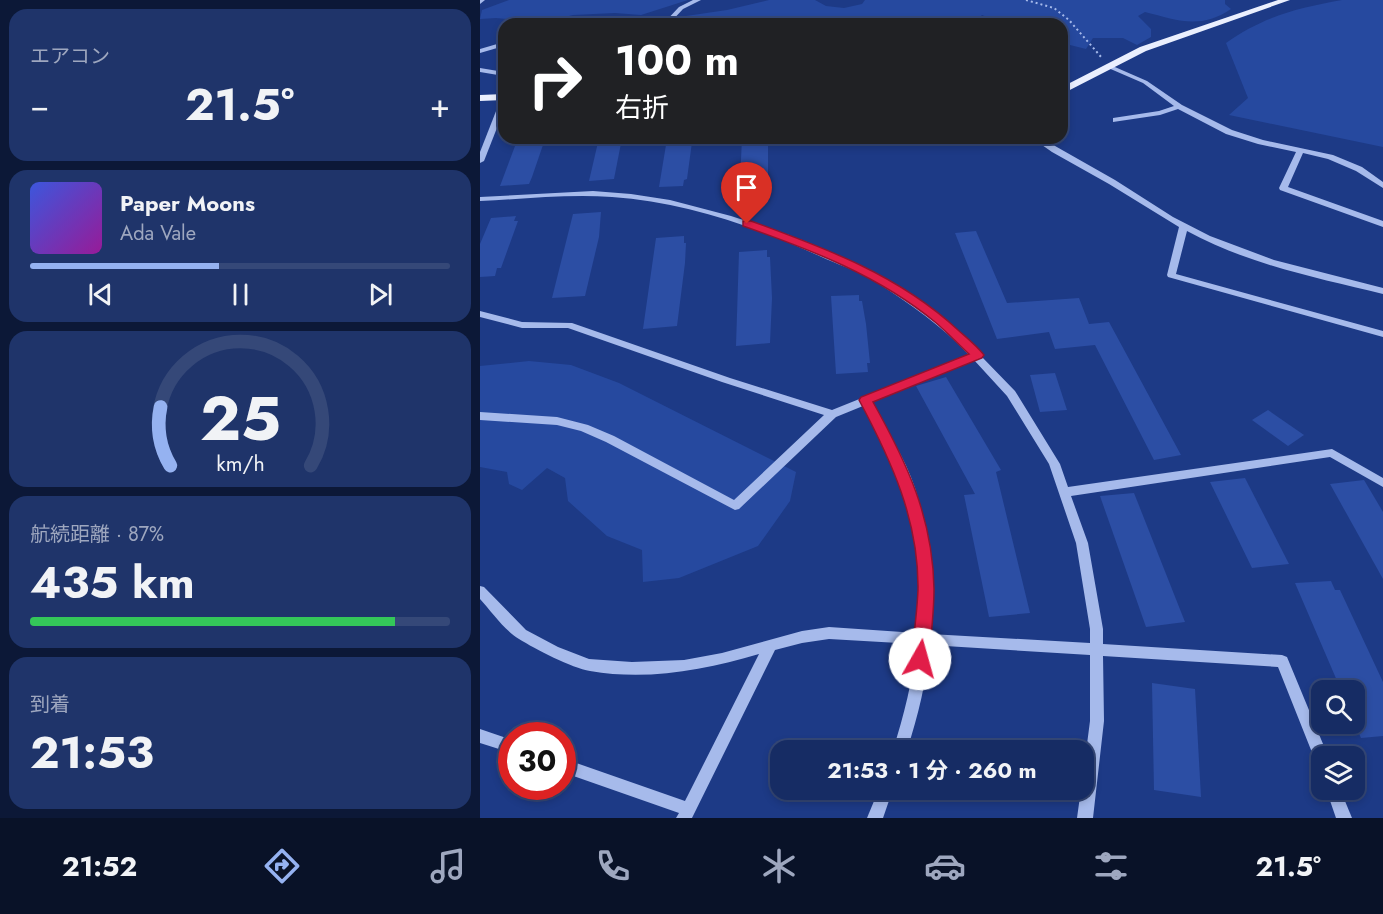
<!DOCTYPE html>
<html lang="ja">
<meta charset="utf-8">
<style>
body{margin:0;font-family:Jost,"Noto Sans JP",sans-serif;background:#1f346a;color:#f1f3f6;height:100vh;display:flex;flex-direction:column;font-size:22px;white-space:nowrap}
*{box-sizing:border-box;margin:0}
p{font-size:20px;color:#9ea7bf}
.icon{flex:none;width:33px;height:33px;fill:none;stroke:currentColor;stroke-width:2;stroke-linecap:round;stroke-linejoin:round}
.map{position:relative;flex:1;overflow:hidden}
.side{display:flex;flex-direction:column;gap:9px;padding:9px;background:#0c1837;width:480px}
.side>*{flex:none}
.top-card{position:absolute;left:18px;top:18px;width:570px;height:126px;border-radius:18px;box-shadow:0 3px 9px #0003,0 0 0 2px #354878;background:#202124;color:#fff;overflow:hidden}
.fabs{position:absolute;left:831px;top:680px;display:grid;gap:12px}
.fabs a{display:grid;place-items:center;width:54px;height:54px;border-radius:12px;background:#162c64;box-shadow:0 3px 9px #0003,0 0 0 2px #354878;font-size:30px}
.speed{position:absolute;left:18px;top:722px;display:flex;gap:12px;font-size:30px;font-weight:700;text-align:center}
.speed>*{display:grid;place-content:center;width:78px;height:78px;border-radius:50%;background:#162c64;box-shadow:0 3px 9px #0003,0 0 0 2px #354878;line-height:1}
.speed .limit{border:9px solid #d22;background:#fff;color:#111}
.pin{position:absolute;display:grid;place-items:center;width:51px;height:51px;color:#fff;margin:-62px -26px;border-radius:50% 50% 50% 0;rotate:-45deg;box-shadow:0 0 6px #0007}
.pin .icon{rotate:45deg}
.me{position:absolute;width:66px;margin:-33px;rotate:7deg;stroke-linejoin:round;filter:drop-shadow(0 0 4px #0008)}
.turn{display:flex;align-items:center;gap:21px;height:126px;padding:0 18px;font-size:27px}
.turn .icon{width:78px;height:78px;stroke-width:2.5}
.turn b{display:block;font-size:42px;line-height:51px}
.big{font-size:45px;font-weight:700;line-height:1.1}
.side .widget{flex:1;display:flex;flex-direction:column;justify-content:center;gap:9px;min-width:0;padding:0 21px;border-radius:18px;background:#1f346a}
.side .dial{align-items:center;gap:0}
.dial svg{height:156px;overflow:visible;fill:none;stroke:#354878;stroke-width:7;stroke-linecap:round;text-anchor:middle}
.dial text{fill:#f1f3f6;stroke:none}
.song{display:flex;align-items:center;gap:18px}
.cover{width:72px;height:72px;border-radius:9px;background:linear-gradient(135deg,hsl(230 70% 55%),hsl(300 70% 35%))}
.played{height:6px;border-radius:3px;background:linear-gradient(90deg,#95b2f1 45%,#354878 45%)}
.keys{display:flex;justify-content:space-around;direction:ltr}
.heat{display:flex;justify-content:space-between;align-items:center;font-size:33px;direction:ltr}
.charge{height:9px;border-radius:4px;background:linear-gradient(90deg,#34c759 87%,#354878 0)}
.trip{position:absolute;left:290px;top:740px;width:324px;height:60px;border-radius:18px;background:#162c64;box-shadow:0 3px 9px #0003,0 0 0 2px #354878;font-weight:700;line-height:60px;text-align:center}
.menu{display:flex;height:96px;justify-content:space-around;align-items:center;background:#091228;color:#9ea7bf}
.menu .icon{width:42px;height:42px}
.menu .selected{color:#95b2f1}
.menu b{font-size:27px;color:#f1f3f6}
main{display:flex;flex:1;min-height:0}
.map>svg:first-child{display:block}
</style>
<main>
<section class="side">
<div class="widget"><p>エアコン</p>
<div class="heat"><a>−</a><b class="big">21.5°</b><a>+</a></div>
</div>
<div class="widget">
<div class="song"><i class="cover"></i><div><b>Paper Moons</b><p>Ada Vale</p></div></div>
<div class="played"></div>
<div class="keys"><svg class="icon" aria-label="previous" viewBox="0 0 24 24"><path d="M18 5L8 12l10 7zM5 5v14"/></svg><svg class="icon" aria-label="pause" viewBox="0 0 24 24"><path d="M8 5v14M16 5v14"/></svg><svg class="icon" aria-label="next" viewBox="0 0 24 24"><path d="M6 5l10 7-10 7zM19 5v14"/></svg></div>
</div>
<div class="widget dial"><svg viewBox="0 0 100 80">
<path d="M14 69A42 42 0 1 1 86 69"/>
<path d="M14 69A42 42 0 0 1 9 39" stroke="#95b2f1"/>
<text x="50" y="56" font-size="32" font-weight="700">25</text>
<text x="50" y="72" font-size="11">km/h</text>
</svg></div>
<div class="widget"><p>航続距離 · 87%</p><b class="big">435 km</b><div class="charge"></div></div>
<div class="widget"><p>到着</p><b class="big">21:53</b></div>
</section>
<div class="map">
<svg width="903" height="818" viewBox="0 0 903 818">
<rect width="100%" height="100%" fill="#1d3a86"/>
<!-- green -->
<g fill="#26499f">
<polygon points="29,0 208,0 161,15 135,13 93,15 57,24 33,24 27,19 16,18 0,19 2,10"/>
<path d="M289,0h46l11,6 18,2 18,-4 3,-4h360v4l6,5c-31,21 -54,11 -86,3l-7,4 13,13v8l-14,8 -14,-7h-30l-7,11 -24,-6v-19h-58l-22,-9 -5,5 3,4h-68l-20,-5 -11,1 -6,4h-185l-9,-4 5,-4 41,-6z"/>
<path d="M862,0h41v147l-154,-32 19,-17 -22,-55c38,-27 72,-35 116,-43z"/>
<polygon points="49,361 91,365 139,383 316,472 310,501 278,546 199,578 163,582 162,550 127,536 88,501 85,478 67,468 42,490 29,484 27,472 0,467 0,366"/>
</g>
<!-- building -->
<g fill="#2c4ea4">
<polygon points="38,138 65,139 52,177 49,184 20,186"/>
<polygon points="119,138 142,138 134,179 109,181"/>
<polygon points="209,138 209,142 212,142 207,179 204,180 203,186 179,187 187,139"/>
<polygon points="262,138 286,138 286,141 288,140 288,202 259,204"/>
<polygon points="121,212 119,237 105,296 72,298 93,214"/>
<polygon points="36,216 34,221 38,221 21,268 17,268 15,276 0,277 0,244 11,218"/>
<polygon points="496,231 527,303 599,298 609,324 629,322 701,455 674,460 615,345 575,349 569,332 517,339 475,233"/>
<polygon points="204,236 204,243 206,243 205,263 197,326 163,329 176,238"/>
<polygon points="287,250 287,257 290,257 292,298 290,343 256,346 259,252"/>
<polygon points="379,295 379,301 382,301 386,324 390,363 387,363 388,372 356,374 351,296"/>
<polygon points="575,373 587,410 560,412 550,375"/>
<polygon points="466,377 521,470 516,472 550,613 509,617 484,495 495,494 436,386"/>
<polygon points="788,410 824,435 808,446 772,420"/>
<polygon points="765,478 809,564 772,568 730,482"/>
<polygon points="884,480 903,512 903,579 850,484"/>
<polygon points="654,493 705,622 666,627 620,496"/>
<polygon points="851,581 855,590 860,590 903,682 903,736 881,738 874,723 874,690 861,690 815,583"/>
<polygon points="672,683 715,689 721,797 674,790"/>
</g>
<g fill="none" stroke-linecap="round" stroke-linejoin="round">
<!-- path -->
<polyline stroke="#a6baeb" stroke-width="2" stroke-dasharray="2 3" stroke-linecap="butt" points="546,0 574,8 589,20 622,58"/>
<!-- minor -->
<g fill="#a6baeb" fill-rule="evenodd">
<polygon points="0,0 5,0 0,4"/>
<polygon points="213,0 221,0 203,9 189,24 183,24 199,7"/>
<polygon points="24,42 24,46 0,53 0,49"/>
<polygon points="628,64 667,81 702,105 752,130 783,140 853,155 882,167 903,182 903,188 876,171 848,159 823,153 808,187 903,221 903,227 800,190 799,188 816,152 778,144 746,134 698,109 680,115 633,122 633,118 679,111 694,106 663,83 626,67 626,65"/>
<polygon points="0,68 24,72 24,76 0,72"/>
<polygon points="24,99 24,110 4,161 0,163 0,152 20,101"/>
<path d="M552,138h9l74,42 58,37 37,19 64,24 109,28v6c-66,-16 -136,-30 -196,-63l-11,43 207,57v6l-215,-60 -1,-2 12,-48 -70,-43 -57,-32z"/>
<path d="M113,191l38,3 39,6 61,16 58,19 92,42 75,52 21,23 4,1 1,4 33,34 45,73 8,23 264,-38 51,29v9l-53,-30 -259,39 17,47 15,86v15l179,11 5,2 41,99h-6v11l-5,-2 -2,-5 -37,-93 -175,-11 1,65 -11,97h-16l4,-29h2v-14l7,-54v-66l-161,-10c-2,36 -11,71 -22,105h-14c11,-35 20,-70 23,-106l-87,-5 -27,4 -27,7 -83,168h-16l3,-5 -117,-41v-14l123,43 74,-147c-54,16 -112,27 -169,17 -18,-3 -55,-22 -71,-32 -14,-8 -28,-28 -39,-40v-13l4,1 42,43 32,17 31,12 43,3 52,-2 38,-7 80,-22 27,-4 88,6c4,-47 1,-98 -13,-144 -9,-29 -26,-56 -41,-83l-27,11 -97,92 -4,1 -129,-68 -25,-11 -24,-6 -77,-5v-8l77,5 31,8 26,11 120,64 90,-85 -102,-33 -154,-54h-46l-42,-11v-6l42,11 50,1 158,55 102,32 137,-55c-27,-29 -60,-52 -93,-73 -15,-10 -34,-16 -50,-23 -67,-31 -139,-57 -214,-62 -44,-3 -88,2 -132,4v-4zM494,360l33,36 42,68 27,79 14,86v14l-160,-9c3,-48 1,-100 -15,-146 -10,-30 -28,-58 -44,-86z"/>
<polygon points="0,729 32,740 32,753 0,743"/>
<polygon points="399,789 413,789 403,818 387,818"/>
<polygon points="846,789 860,789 872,818 856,818"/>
</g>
<!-- major -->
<g fill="#eaeffe" fill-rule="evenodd">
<polygon points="798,0 810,0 666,51 582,94 582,87 660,47"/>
<polygon points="24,94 24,100 0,101 0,95"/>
</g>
</g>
<!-- route -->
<path fill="#e11d48" stroke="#92132f" stroke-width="1.5" d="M263,221h8c74,27 148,54 207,109 9,8 19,16 26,25l-2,3 -109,44c34,61 60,116 61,187 0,23 -3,47 -5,70l-3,5 -6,2 -6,-2 -3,-5c3,-23 6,-46 7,-69 1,-70 -27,-130 -59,-190l2,-3 108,-43c-11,-10 -22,-22 -34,-32 -56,-46 -123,-72 -192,-96z"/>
</svg>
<div class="fabs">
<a><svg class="icon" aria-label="search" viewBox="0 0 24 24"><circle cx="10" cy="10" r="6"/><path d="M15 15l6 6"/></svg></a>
<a><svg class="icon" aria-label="layers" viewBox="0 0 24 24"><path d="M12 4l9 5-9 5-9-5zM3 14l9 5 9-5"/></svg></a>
</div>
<div class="speed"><div class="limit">30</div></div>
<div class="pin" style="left:267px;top:224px;background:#d93025"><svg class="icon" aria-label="arrive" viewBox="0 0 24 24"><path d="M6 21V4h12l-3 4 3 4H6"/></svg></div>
<svg class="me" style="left:440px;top:659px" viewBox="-20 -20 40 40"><circle r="19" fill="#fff"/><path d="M0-13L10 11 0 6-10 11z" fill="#e11d48"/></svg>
<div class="trip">21:53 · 1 分 · 260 m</div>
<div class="top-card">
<div class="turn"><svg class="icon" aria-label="right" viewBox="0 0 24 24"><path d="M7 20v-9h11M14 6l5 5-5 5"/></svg><div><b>100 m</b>右折</div></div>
</div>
</div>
</main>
<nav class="menu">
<b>21:52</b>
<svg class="icon selected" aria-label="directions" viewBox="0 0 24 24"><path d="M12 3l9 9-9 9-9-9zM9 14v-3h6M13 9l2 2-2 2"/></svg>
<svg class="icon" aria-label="music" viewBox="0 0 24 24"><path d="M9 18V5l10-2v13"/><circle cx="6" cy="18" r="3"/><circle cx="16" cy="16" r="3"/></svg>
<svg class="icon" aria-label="phone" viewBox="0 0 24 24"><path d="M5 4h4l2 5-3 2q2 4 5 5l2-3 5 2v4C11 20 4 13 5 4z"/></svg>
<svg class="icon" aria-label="climate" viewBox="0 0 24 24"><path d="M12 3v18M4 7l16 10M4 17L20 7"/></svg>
<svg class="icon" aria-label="car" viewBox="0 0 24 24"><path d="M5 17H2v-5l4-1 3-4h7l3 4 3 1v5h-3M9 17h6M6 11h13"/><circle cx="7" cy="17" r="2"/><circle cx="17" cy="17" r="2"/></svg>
<svg class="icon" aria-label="filters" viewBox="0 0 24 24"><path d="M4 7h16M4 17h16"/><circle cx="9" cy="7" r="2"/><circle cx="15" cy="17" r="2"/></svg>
<b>21.5°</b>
</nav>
